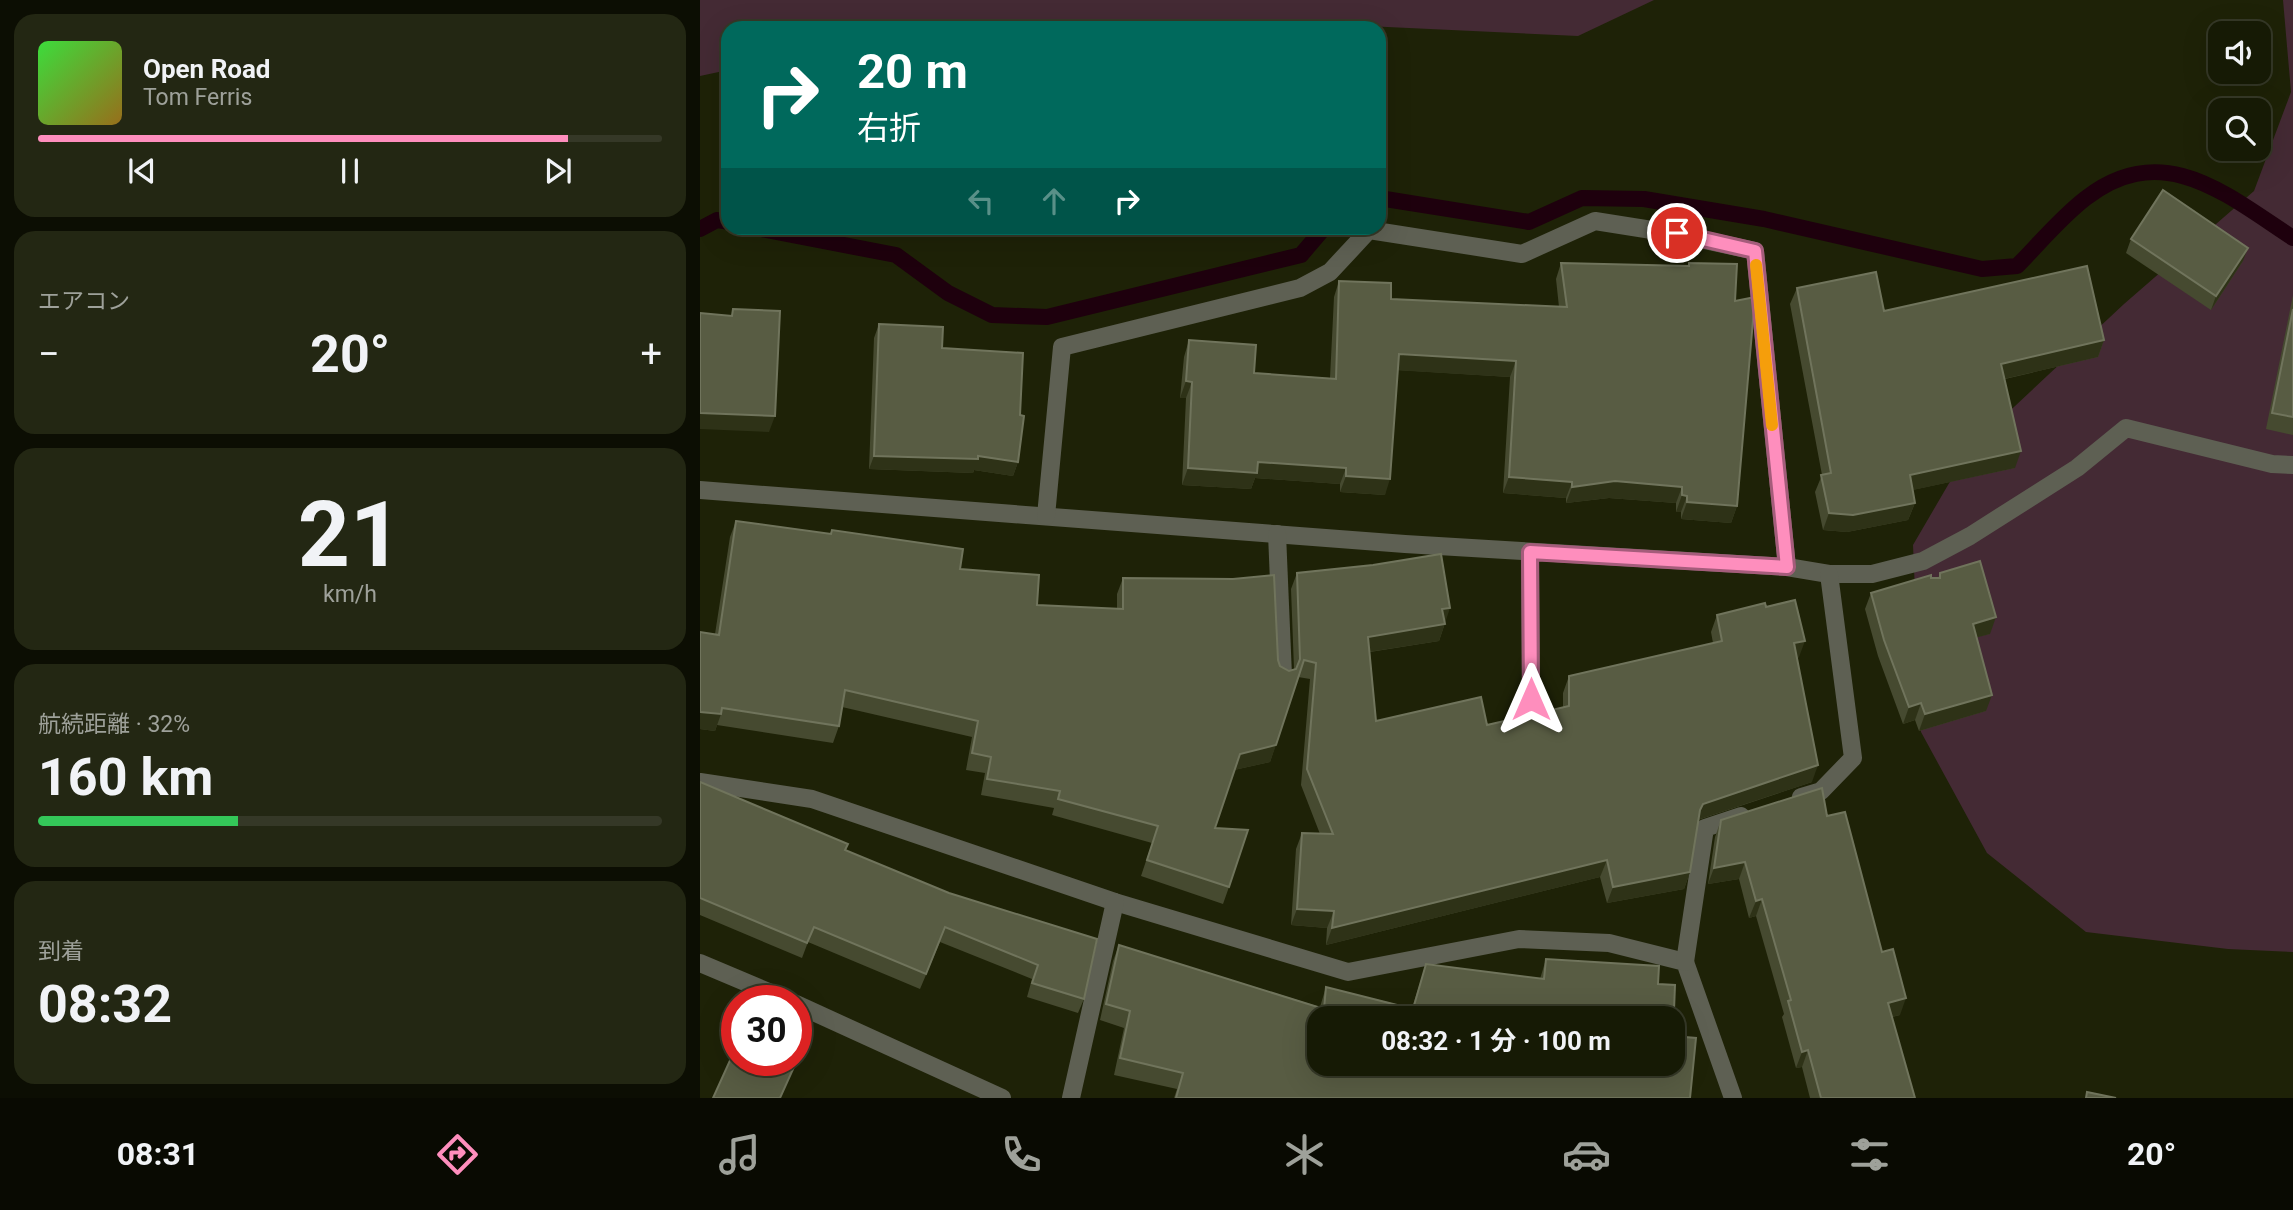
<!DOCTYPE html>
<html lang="ja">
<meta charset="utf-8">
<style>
body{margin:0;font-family:Roboto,"Noto Sans JP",sans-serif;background:#232713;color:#f1f3f6;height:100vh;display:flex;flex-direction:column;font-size:26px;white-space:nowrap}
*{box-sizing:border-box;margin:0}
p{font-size:23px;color:#9ea19a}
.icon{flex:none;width:38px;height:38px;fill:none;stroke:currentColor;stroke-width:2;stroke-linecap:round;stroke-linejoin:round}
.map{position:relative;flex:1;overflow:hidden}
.panel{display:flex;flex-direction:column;gap:14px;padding:14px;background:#0c0e03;width:700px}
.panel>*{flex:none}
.banner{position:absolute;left:21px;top:21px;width:665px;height:214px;border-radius:21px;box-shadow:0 7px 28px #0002,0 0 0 2px #353827;background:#00695c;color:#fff;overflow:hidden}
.tools{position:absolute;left:1508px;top:21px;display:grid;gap:14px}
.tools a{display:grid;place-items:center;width:63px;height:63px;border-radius:14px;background:#161a05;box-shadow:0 7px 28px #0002,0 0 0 2px #353827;font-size:35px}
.speed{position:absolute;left:21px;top:985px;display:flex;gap:14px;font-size:35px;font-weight:700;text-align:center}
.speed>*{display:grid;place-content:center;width:91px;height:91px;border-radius:50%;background:#161a05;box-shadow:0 7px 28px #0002,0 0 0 2px #353827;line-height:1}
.speed .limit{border:10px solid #d22;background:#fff;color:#111}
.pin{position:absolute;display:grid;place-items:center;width:60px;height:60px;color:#fff;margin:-30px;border:4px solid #fff;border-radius:50%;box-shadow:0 2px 7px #0007}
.me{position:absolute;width:77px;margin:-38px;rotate:0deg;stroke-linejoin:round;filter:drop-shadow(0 0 5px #0008)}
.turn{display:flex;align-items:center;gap:24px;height:147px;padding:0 21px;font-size:32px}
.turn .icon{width:91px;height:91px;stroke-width:2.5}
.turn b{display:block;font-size:49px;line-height:60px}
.lanes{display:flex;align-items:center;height:66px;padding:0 21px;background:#0003;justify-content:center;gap:35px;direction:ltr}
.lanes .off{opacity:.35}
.big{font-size:52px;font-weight:700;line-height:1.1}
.panel .tile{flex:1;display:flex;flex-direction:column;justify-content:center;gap:10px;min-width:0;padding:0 24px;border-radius:21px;background:#232713}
.panel .dial{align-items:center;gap:0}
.dial b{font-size:91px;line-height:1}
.song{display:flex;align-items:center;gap:21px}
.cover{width:84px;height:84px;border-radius:10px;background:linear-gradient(135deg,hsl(120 70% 55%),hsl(40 70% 35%))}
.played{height:7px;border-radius:4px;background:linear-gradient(90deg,#fe8ebd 85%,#353827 85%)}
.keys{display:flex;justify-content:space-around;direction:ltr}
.heat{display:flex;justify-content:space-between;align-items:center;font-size:38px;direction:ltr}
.charge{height:10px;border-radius:5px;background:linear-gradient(90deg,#34c759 32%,#353827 0)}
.trip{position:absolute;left:607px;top:1006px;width:378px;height:70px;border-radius:21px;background:#161a05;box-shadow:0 7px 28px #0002,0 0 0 2px #353827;font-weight:700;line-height:70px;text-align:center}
.menu{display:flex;height:112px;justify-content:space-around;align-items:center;background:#090a02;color:#9ea19a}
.menu .icon{width:49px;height:49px}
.menu .active{color:#fe8ebd}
.menu b{font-size:32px;color:#f1f3f6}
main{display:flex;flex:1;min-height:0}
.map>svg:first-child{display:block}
</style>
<main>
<section class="panel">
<div class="tile">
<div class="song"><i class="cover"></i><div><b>Open Road</b><p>Tom Ferris</p></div></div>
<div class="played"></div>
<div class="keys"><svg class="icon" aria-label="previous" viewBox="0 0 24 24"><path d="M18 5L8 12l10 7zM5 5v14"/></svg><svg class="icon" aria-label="pause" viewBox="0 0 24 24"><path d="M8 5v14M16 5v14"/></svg><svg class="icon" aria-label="next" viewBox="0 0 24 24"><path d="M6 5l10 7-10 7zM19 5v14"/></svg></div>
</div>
<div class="tile"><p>エアコン</p>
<div class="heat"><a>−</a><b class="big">20°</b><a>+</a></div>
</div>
<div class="tile dial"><b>21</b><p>km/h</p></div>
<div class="tile"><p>航続距離 · 32%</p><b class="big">160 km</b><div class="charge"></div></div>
<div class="tile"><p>到着</p><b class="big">08:32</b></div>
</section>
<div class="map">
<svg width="1593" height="1098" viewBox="0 0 1593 1098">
<rect width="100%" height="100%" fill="#1e2207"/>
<!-- green -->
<g fill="#442a34">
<polygon points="0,0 954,0 878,36 518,19 388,28 28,28 28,70 0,76"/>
<polygon points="1583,0 1593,0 1593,952 1528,949 1386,932 1287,853 1221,732 1213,545 1269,449 1424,304 1554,191 1591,92"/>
</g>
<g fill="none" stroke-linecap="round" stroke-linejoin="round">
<!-- stream -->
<g stroke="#1e000d" stroke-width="16">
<path d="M679,198l150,24 53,-24 62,1 120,20 218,50 35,-3c22,-22 44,-49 69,-68 77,-60 141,-3 207,40"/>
<polyline points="56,228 196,255 248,293 292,315 347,317 601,255 624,228"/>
<polyline points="0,229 17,220 28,222"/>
</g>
<!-- minor -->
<g stroke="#5e6053" stroke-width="18">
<polyline points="0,490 705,544 1087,567 1129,574 1172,574 1223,561 1270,536 1377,468 1426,428 1572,464 1593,465"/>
<polyline points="346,516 362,347 600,288 630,272 669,230 822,254 895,221 977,234 1055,251 1087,567"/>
<polyline points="577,534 583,676"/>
<polyline points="830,552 831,699"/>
<polyline points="0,782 112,799 415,902 648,972 819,939 909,943 985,962 1033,1098"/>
<polyline points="1101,797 1121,791 1153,758 1129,574"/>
<polyline points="985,962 1005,828 1041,816"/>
<polyline points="0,963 90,1001"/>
<polyline points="96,1004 302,1098"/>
<polyline points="371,1098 415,902"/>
</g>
</g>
<!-- wall -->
<g fill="#464a30">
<polygon points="1431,239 1543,261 1511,310 1426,253"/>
<polygon points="861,263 988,266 989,263 1035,301 1037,506 1031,523 981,519 981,512 976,512 976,503 909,498 866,503 866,498 803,493 810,377 698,370 685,495 640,492 640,484 555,478 551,489 482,485 486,398 480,398 484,357 489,340 554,373 630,378 634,297 639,281 691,299 859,307 856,279"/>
<polygon points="1097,288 1184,311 1404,340 1398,357 1305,379 1315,468 1212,490 1215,503 1208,520 1147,532 1123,530 1115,492 1122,475 1090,304"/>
<polygon points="1593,295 1593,435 1566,429"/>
<polygon points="179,324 242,348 318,462 313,476 274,470 273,473 169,469 174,338"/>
<polygon points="36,521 130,534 132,530 260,569 337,605 417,609 417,594 423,578 578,660 580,666 589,671 594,669 591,589 597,573 745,623 739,641 670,652 676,721 787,725 863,707 863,693 869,676 1013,643 1011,632 1017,615 1066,607 1099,657 1097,658 1112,782 998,820 990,872 984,889 907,903 900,877 626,945 627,928 591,925 596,849 602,833 620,834 601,785 610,679 598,677 570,762 534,770 515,828 529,887 523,904 441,876 452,843 352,815 354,808 281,795 285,773 266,770 272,737 142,707 139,726 133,743 17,725 15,731 0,729 0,632 15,634 30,537"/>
<polygon points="1240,573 1290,634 1277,637 1286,711 1219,731 1215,720 1203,724 1178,656 1165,609 1171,593 1231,578 1238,578"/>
<polygon points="0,782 145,850 249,893 384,999 378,1013 327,997 332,979 240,942 220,989 108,942 102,958 0,915"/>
<polygon points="1127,816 1182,952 1200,1015 1192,1017 1215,1098 1110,1098 1102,1067 1096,1068 1082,1017 1084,1014 1056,916 1049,918 1039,879 1008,884 1015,837 1021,820"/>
<polygon points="419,945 620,1007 626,987 712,1008 726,964 840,979 846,959 958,984 990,1098 474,1098 477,1089 414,1075 424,1028 400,1020 413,961"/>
</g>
<!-- shaded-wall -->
<g fill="#2e3217">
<polygon points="1548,248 1543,261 1511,310 1516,296"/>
<polygon points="1404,340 1398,357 1295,381 1301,364"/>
<polygon points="699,354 816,361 810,377 693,370"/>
<polygon points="486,381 492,382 486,398 480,398"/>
<polygon points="0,413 75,416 69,432 0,429"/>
<polygon points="1321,451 1315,468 1204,492 1210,475"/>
<polygon points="174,456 278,456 318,462 313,476 274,470 273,473 169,469"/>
<polygon points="558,462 646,468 640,484 555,478 551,489 482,485 488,468"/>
<polygon points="646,476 690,479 685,495 640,492"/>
<polygon points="809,477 872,482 866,498 803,493"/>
<polygon points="915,481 982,487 976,503 909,498 866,503 872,487"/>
<polygon points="982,495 987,496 981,512 976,512"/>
<polygon points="987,502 1037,506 1031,523 981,519"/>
<polygon points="1215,503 1208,520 1147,532 1123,530 1129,513"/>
<polygon points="750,608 739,641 662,653 668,637 742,609"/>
<polygon points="1296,617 1290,634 1267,640 1273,624"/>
<polygon points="1105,641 1099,657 1088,660 1094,643"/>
<polygon points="1292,695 1286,711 1219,731 1225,714"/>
<polygon points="1221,703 1215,720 1203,724 1209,707"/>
<polygon points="0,712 21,714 15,731 0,729"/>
<polygon points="576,745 570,762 534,770 540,754"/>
<polygon points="1118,765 1112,782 997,820 1003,804"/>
<polygon points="907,860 900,877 626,945 632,928"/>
<polygon points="1045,862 1039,879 1008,884 1014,868"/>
<polygon points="990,872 984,889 907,903 913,887"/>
<polygon points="1062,899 1056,916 1049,918 1056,901"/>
<polygon points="597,909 634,911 627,928 591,925"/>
<polygon points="1206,998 1200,1015 1181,1019 1188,1003"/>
<polygon points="1108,1050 1102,1067 1096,1068 1102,1052"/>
</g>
<!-- building -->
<g fill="#585c43" stroke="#70745c" stroke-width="2" fill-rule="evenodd">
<polygon points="1463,190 1548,248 1516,296 1431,239"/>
<polygon points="861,263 989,266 989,263 1037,264 1035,301 1055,297 1037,506 987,502 987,496 982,495 982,487 915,481 872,487 872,482 809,477 816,361 699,354 690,479 646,476 646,468 558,462 557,473 488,468 492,382 486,381 489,340 556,345 554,373 636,379 639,281 691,283 691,299 867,307"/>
<polygon points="1387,266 1404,340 1301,364 1321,451 1210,475 1215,503 1153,515 1129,513 1121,475 1131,473 1097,288 1176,272 1184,311"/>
<polygon points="33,309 80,311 75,416 0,413 0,313 32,316"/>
<polygon points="1593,309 1593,417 1572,413"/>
<polygon points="179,324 243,327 242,348 323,353 320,415 324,416 318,462 278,456 278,459 174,456"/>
<polygon points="36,521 131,534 132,530 263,549 260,569 339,575 337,605 423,609 423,578 533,579 574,575 578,660 580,666 589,671 596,669 600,659 597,573 673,565 741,554 750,608 742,609 745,624 668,637 676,721 781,697 787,725 869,706 869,676 1022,641 1017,615 1065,603 1066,607 1095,600 1105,641 1094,643 1118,765 1003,804 1000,810 990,872 913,887 907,860 632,928 634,911 597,909 602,833 633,834 607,769 616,663 604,660 576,745 540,754 515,828 548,830 529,887 447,860 458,826 358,799 360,791 287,779 291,757 272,753 278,721 145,690 139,726 22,708 21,714 0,712 0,632 19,635"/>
<polygon points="1280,561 1296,617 1273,624 1292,695 1225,714 1221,703 1209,707 1184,640 1171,593 1231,575 1231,578 1240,578 1240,573"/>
<polygon points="0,782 57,806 148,844 145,850 249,893 397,939 384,999 332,983 338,965 245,927 226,974 114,927 107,943 0,898"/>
<polygon points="1122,788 1127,816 1145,812 1182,952 1193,949 1206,998 1188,1003 1215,1098 1121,1098 1108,1050 1102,1052 1088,1001 1091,1000 1062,899 1056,901 1045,862 1014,868 1021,820"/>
<path d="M419,945l205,64 2,-22 87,22 13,-45 118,15 2,-20 113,7 -1,18 17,1 -2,51 23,2 -6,60h-514l7,-25 -63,-15 10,-47 -24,-7zM620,1018h353v46h-353z"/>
<polygon points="37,1045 37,1060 79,1060 94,1067 80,1098 13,1098"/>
<polygon points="1387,1092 1416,1098 1386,1098"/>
</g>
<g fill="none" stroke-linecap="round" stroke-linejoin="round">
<defs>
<polyline id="route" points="831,699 830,552 1087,567 1055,251 977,233"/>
</defs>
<!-- route casing -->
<use href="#route" stroke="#a55c7b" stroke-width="18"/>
<!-- route -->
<use href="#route" stroke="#fe8ebd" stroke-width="12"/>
<!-- slow -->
<polyline stroke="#f59e0b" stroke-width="12" points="1056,265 1072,425"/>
</g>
</svg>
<div class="tools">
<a><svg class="icon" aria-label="sound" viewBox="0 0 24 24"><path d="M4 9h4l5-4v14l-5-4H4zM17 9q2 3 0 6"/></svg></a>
<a><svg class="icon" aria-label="search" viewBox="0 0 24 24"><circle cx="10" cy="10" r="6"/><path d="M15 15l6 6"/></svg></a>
</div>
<div class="speed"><div class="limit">30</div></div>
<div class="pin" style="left:977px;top:233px;background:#d93025"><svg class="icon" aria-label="arrive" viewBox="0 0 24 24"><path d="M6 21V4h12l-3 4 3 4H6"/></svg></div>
<svg class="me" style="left:831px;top:699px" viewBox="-20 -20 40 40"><path d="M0-17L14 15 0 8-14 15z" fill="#fe8ebd" stroke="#fff" stroke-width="4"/></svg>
<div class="trip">08:32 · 1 分 · 100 m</div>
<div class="banner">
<div class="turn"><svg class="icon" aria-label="right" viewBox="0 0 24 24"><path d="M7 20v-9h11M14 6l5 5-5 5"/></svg><div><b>20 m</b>右折</div></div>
<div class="lanes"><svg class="icon off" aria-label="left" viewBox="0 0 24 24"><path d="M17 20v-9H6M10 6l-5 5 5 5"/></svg><svg class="icon off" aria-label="ahead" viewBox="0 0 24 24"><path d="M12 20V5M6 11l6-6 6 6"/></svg><svg class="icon" aria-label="right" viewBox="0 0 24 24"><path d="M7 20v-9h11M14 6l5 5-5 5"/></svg></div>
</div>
</div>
</main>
<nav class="menu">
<b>08:31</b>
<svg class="icon active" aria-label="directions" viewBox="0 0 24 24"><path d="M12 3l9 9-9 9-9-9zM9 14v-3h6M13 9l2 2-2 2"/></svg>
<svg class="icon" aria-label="music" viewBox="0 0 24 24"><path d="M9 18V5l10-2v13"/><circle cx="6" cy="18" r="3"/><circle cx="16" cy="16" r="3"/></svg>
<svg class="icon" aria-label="phone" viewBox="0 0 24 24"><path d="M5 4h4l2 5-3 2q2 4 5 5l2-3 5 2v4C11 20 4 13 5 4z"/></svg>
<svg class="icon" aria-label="climate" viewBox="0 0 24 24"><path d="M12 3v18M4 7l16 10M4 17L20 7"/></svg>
<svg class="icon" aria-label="car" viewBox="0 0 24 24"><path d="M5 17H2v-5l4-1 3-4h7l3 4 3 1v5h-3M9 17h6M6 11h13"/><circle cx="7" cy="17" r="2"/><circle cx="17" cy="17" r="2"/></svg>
<svg class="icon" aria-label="filters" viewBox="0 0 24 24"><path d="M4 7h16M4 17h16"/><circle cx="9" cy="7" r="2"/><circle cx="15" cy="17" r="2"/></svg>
<b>20°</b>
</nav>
